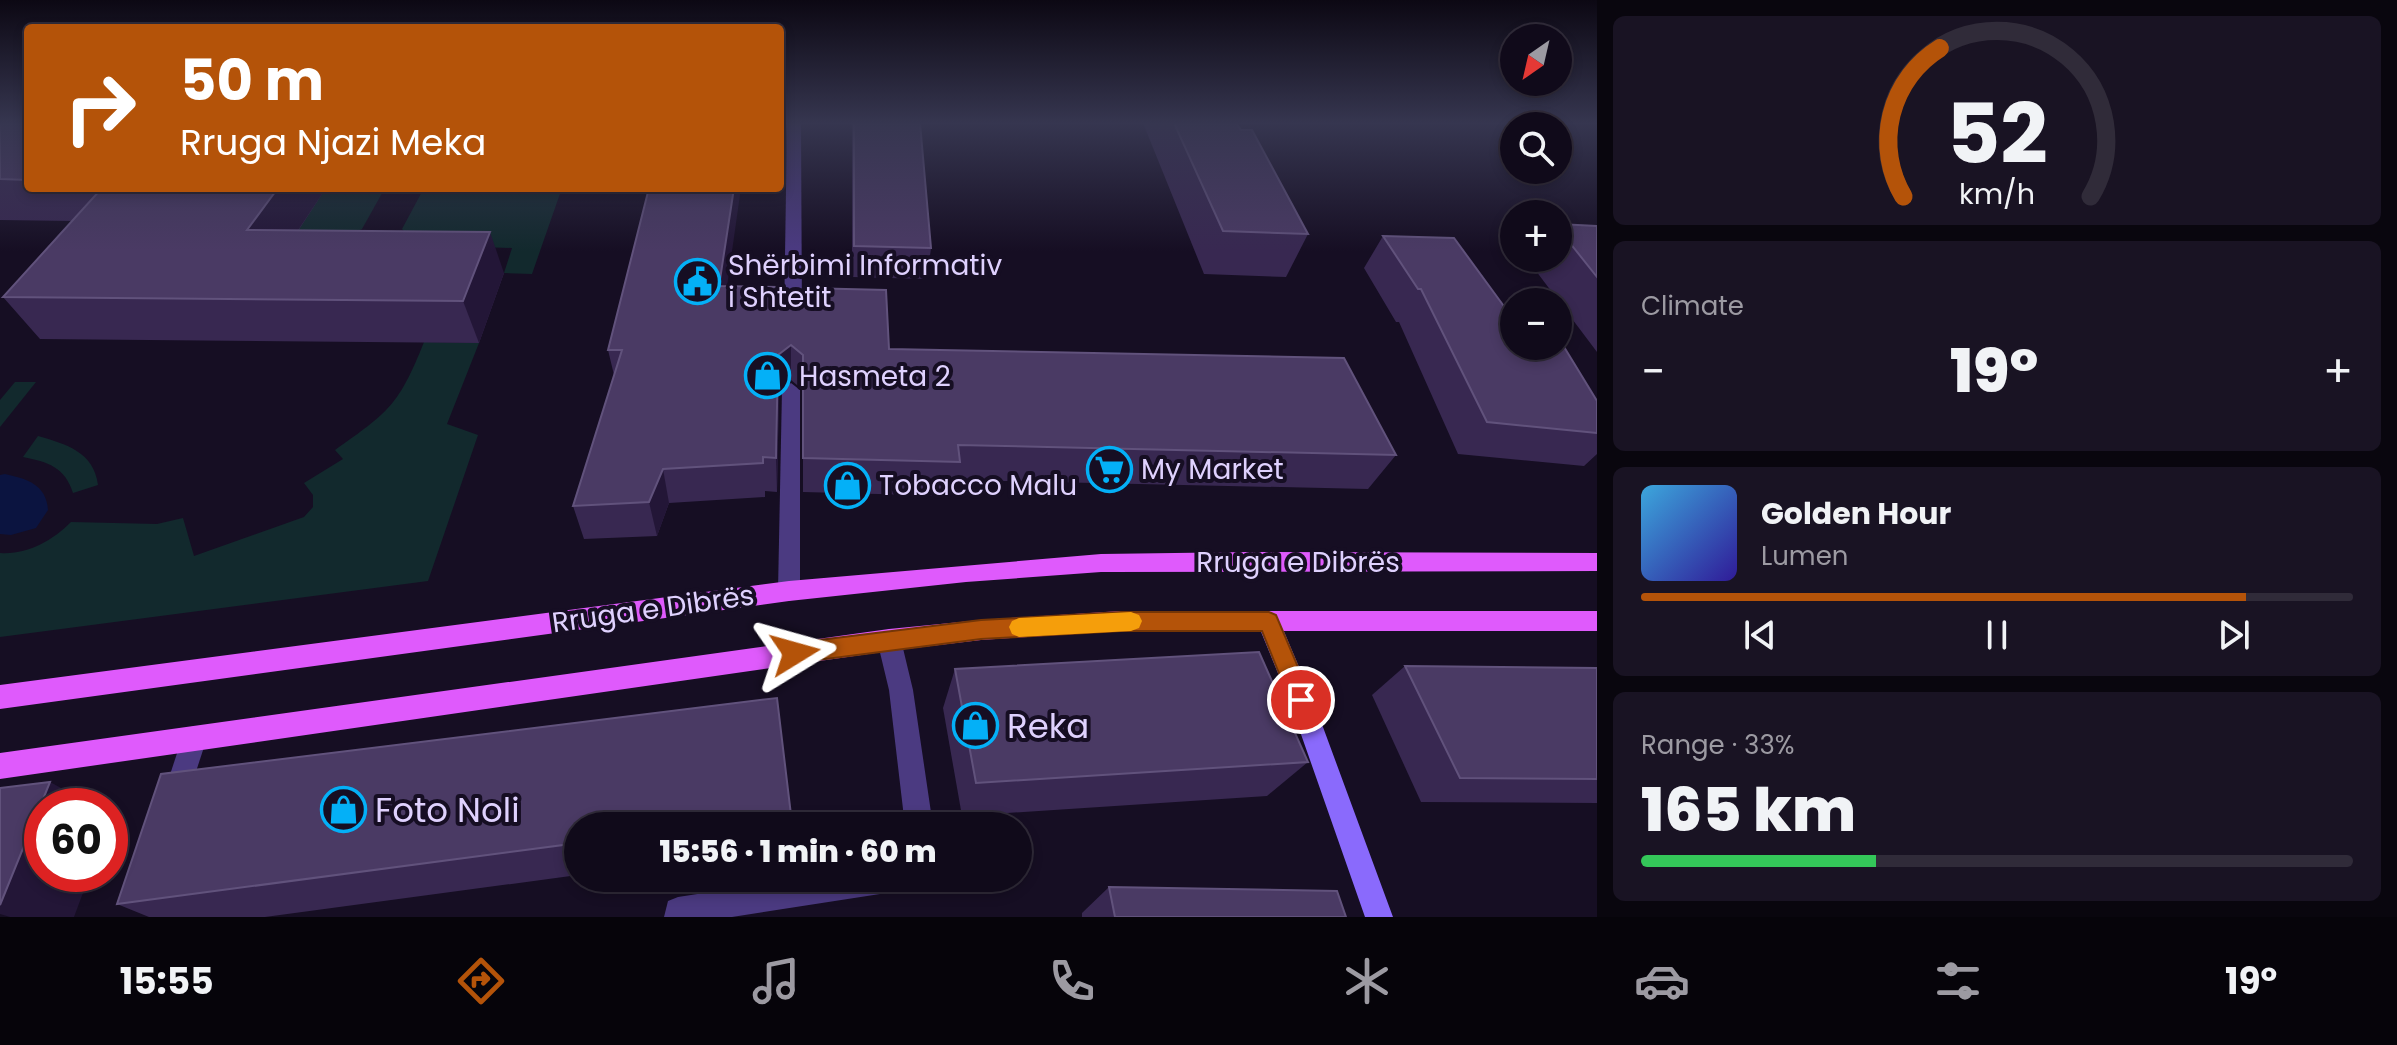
<!DOCTYPE html>
<meta charset="utf-8">
<style>
body{margin:0;font-family:Poppins,sans-serif;background:#191323;color:#f1f3f6;height:100vh;display:flex;flex-direction:column;font-size:30px;white-space:nowrap}
*{box-sizing:border-box;margin:0}
p{font-size:26px;color:#9c9aa2}
.icon{flex:none;width:44px;height:44px;fill:none;stroke:currentColor;stroke-width:2;stroke-linecap:round;stroke-linejoin:round}
.map{position:relative;flex:1;overflow:hidden}
.side{display:flex;flex-direction:column;gap:16px;padding:16px;background:#09060e;width:800px}
.side>*{flex:none}
.hud{position:absolute;left:24px;top:24px;width:760px;height:168px;border-radius:8px;box-shadow:0 4px 12px #0003,0 0 0 2px #302b39;background:#b45309;color:#fff;overflow:hidden}
.needle{width:52px;rotate:214deg}
.fabs{position:absolute;left:1500px;top:24px;display:grid;gap:16px}
.fabs a{display:grid;place-items:center;width:72px;height:72px;border-radius:50%;background:#100a1a;box-shadow:0 4px 12px #0003,0 0 0 2px #302b39;font-size:40px}
.speed{position:absolute;left:24px;top:788px;display:flex;gap:16px;font-size:40px;font-weight:700;text-align:center}
.speed>*{display:grid;place-content:center;width:104px;height:104px;border-radius:50%;background:#100a1a;box-shadow:0 4px 12px #0003,0 0 0 2px #302b39;line-height:1}
.speed .limit{border:12px solid #d22;background:#fff;color:#111}
.pin{position:absolute;display:grid;place-items:center;width:68px;height:68px;color:#fff;margin:-34px;border:4px solid #fff;border-radius:50%;box-shadow:0 2px 8px #0007}
.me{position:absolute;width:88px;margin:-44px;rotate:82deg;stroke-linejoin:round;filter:drop-shadow(0 0 6px #0008)}
.turn{display:flex;align-items:center;gap:28px;height:168px;padding:0 24px;font-size:36px}
.turn .icon{width:104px;height:104px;stroke-width:2.5}
.turn b{display:block;font-size:56px;line-height:68px}
.big{font-size:60px;font-weight:800;line-height:1.1}
.side .widget{flex:1;display:flex;flex-direction:column;justify-content:center;gap:12px;min-width:0;padding:0 28px;border-radius:12px;background:#191323}
.side .dial{align-items:center;gap:0}
.dial svg{height:208px;overflow:visible;fill:none;stroke:#302b39;stroke-width:7;stroke-linecap:round;text-anchor:middle}
.dial text{fill:#f1f3f6;stroke:none}
.song{display:flex;align-items:center;gap:24px}
.cover{width:96px;height:96px;border-radius:12px;background:linear-gradient(135deg,hsl(200 70% 55%),hsl(250 70% 35%))}
.played{height:8px;border-radius:4px;background:linear-gradient(90deg,#b45309 85%,#302b39 85%)}
.keys{display:flex;justify-content:space-around;direction:ltr}
.heat{display:flex;justify-content:space-between;align-items:center;font-size:44px;direction:ltr}
.charge{height:12px;border-radius:6px;background:linear-gradient(90deg,#34c759 33%,#302b39 0)}
.trip{position:absolute;left:564px;top:812px;width:468px;height:80px;border-radius:40px;background:#100a1a;box-shadow:0 4px 12px #0003,0 0 0 2px #302b39;font-weight:800;line-height:80px;text-align:center}
.dock{display:flex;height:128px;justify-content:space-around;align-items:center;background:#06040a;color:#9c9aa2}
.dock .icon{width:56px;height:56px}
.dock .active{color:#b45309}
.dock b{font-size:36px;color:#f1f3f6}
main{display:flex;flex:1;min-height:0}
.map>svg:first-child{display:block}
</style>
<main>
<div class="map">
<svg width="1597" height="917" viewBox="0 0 1597 917">
<rect width="100%" height="100%" fill="#160e23"/>
<!-- green -->
<g fill="#12292d">
<polygon points="326,188 385,188 362,229 327,245 203,223"/>
<polygon points="424,188 562,188 532,274 504,273 512,248 417,245 402,229"/>
<path d="M424,342l55,1 -32,81 31,11 -50,146 -428,56v-84c27,2 52,-12 71,-31l86,2 26,-6 11,38 110,-39 9,-10v-12l-9,-12 39,-24 -8,-9c54,-38 64,-45 89,-108z"/>
<polygon points="15,382 36,382 0,427 0,400"/>
<path d="M38,436c28,8 56,16 60,49l-25,8c-8,-26 -25,-31 -50,-36z"/>
</g>
<!-- water -->
<path fill="#0b1440" d="M5,474c22,5 41,10 43,36l-12,18 -25,7 -11,-1v-59z"/>
<g fill="none" stroke-linecap="round" stroke-linejoin="round">
<!-- minor -->
<g fill="#4b3a81" fill-rule="evenodd">
<polygon points="787,123 801,123 802,323 793,329 784,323"/>
<polygon points="791,383 800,390 800,591 797,598 789,601 781,598 778,591 782,390"/>
<polygon points="889,629 897,633 901,640 913,690 933,826 905,826 889,690 877,640 881,633"/>
<polygon points="194,726 203,729 207,738 185,805 176,809 167,805 163,796 185,729"/>
<polygon points="801,878 907,878 903,888 893,892 732,917 664,917 668,901 678,897"/>
</g>
<!-- secondary -->
<polygon fill="#8a6afc" fill-rule="evenodd" points="1269,612 1277,615 1313,700 1393,917 1365,917 1289,700 1257,622 1261,615"/>
<!-- primary -->
<g fill="#df5afc" fill-rule="evenodd">
<polygon points="1248,552 1597,553 1597,571 1101,572 966,582 789,601 0,709 0,685 789,581 1101,554"/>
<polygon points="1121,611 1597,611 1597,631 1121,631 981,640 889,651 0,779 0,753 889,629 981,620"/>
</g>
</g>
<!-- wall -->
<g fill="#382851">
<polygon points="0,123 28,123 28,188 326,188 298,231 504,273 479,343 40,339 3,297 73,221 0,220"/>
<polygon points="852,123 920,123 931,248 927,279 852,277"/>
<polygon points="1143,123 1236,123 1308,234 1286,277 1204,274"/>
<polygon points="1558,224 1597,226 1597,352 1527,259 1558,258"/>
<polygon points="1383,236 1514,346 1597,401 1597,454 1584,466 1458,454 1399,322 1396,322 1364,268"/>
<polygon points="727,286 791,296 889,349 1396,455 1368,489 956,480 953,496 803,492 803,390 791,380 779,390 777,492 765,491 765,497 669,503 657,536 584,539 573,506 614,375 608,350"/>
<polygon points="1405,666 1597,668 1597,803 1421,802 1372,695"/>
<polygon points="955,669 1308,762 1267,796 962,816 943,708"/>
<polygon points="777,698 791,826 578,826 578,875 265,917 149,917 117,904 161,774"/>
<polygon points="1109,887 1346,917 1082,917 1082,913"/>
</g>
<!-- shaded-wall -->
<g fill="#231637">
<polygon points="278,188 326,188 271,271 247,230"/>
<polygon points="734,188 741,188 722,322 719,286"/>
<polygon points="490,232 504,273 479,343 463,301"/>
<polygon points="791,345 791,380 779,390 777,492 776,458 778,355"/>
<polygon points="663,469 669,503 657,536 649,502"/>
<polygon points="50,782 94,806 42,806 42,874 90,874 74,917 10,917 0,914 0,905"/>
</g>
<!-- building -->
<g fill="#4a3a64" stroke="#61527c" stroke-width="2">
<polygon points="0,123 28,123 28,180 0,179"/>
<polygon points="854,123 920,123 931,248 854,246"/>
<polygon points="1174,123 1236,123 1241,130 1252,130 1308,234 1223,231"/>
<polygon points="102,188 278,188 247,230 490,232 463,301 3,297"/>
<polygon points="649,188 734,188 719,286 780,287 791,296 805,288 886,290 889,349 1344,358 1396,455 958,445 960,462 803,458 803,355 791,345 778,355 776,458 763,457 763,463 663,469 649,502 573,506 622,350 608,350"/>
<polygon points="1558,224 1597,226 1597,277 1558,228"/>
<polygon points="1383,236 1454,238 1514,320 1514,346 1558,346 1558,337 1597,401 1597,433 1487,422 1421,289 1418,289"/>
<polygon points="1259,652 1308,762 976,783 955,669"/>
<polygon points="1405,666 1597,668 1597,779 1460,778"/>
<polygon points="777,698 791,815 706,826 578,826 578,843 117,904 161,774"/>
<polygon points="50,782 0,905 0,788"/>
<polygon points="1109,887 1337,891 1346,917 1115,917"/>
</g>
<!-- sky -->
<linearGradient id="sky" x2="0" y2="1"><stop stop-color="#0c0813"/><stop offset="0.49" stop-color="#363650"/><stop offset="1" stop-color="#363650" stop-opacity="0"/></linearGradient>
<rect width="1597" height="251" fill="url(#sky)"/>
<!-- route -->
<polygon fill="#b45309" stroke="#753606" stroke-width="2" points="1121,612 1269,612 1276,615 1312,700 1309,708 1301,711 1293,708 1262,631 1121,631 981,639 795,663 787,660 784,653 787,646 795,643 981,620"/>
<!-- slow -->
<polygon fill="#f59e0b" points="1131,612 1139,615 1142,621 1139,628 1131,631 1019,637 1012,634 1009,627 1012,621 1019,618"/>
<!-- icons -->
<defs>
<symbol id="civic-ring" viewBox="-11 -11 22 22"><circle r="9.5" fill="#160e23" stroke="#04b0f7" stroke-width="1.5"/><path d="M-.6-6.5H3V-4.5H.6V-3L4-1V1h2V6H-6V1h2V-1L-.6-3ZM-1.2 2.5V6h2.4V2.5Z" fill="#04b0f7"/></symbol>
<symbol id="shop-ring" viewBox="-11 -11 22 22"><circle r="9.5" fill="#160e23" stroke="#04b0f7" stroke-width="1.5"/><path d="M-5-2.5h2.3a2.7 3.5 0 0 1 5.4 0H5L5.5 6h-11ZM-1.5-2.5h3a1.5 2.3 0 0 0-3 0Z" fill="#04b0f7"/></symbol>
<symbol id="supermarket-ring" viewBox="-11 -11 22 22"><circle r="9.5" fill="#160e23" stroke="#04b0f7" stroke-width="1.5"/><path d="M-6-5.5h2.5l.6 2H6L4.5 2H-2.5L-4.4-4H-6ZM-1.5 3.2a1.3 1.3 0 1 0 .1 0ZM3 3.2a1.3 1.3 0 1 0 .1 0Z" fill="#04b0f7"/></symbol>
</defs>
<g fill-rule="evenodd">
<use href="#civic-ring" x="672" y="256" width="51" height="51"/>
<use href="#shop-ring" x="742" y="350" width="51" height="51"/>
<use href="#supermarket-ring" x="1084" y="444" width="51" height="51"/>
<use href="#shop-ring" x="822" y="460" width="51" height="51"/>
<use href="#shop-ring" x="950" y="700" width="51" height="51"/>
<use href="#shop-ring" x="318" y="784" width="51" height="51"/>
</g>
<g text-anchor="middle" dominant-baseline="central" stroke-width="8" stroke-linejoin="round" paint-order="stroke">
<!-- poi labels -->
<g font-size="28" fill="#dfd1fe" stroke="#160e23" text-anchor="start">
<text x="728" y="265">Shërbimi Informativ<tspan x="728" dy="32">i Shtetit</tspan></text>
<text x="799" y="376">Hasmeta 2</text>
<text x="1141" y="469">My Market</text>
<text x="879" y="485">Tobacco Malu</text>
</g>
<!-- street labels -->
<g font-size="28" fill="#dfd1fe" stroke="#160e23">
<text x="1298" y="562">Rruga e Dibrës</text>
<text transform="translate(653 609) rotate(-8)">Rruga e Dibrës</text>
</g>
<!-- near-poi labels -->
<g font-size="34" fill="#dfd1fe" stroke="#160e23" text-anchor="start">
<text x="1007" y="726">Reka</text>
<text x="375" y="810">Foto Noli</text>
</g>
</g>
</svg>
<div class="fabs">
<a><svg class="needle" viewBox="-14 -14 28 28"><path d="M0-13l5 13h-10z" fill="#e53935"/><path d="M0 13l5-13h-10z" fill="#9c9aa2"/></svg></a>
<a><svg class="icon" aria-label="search" viewBox="0 0 24 24"><circle cx="10" cy="10" r="6"/><path d="M15 15l6 6"/></svg></a>
<a>+</a>
<a>−</a>
</div>
<div class="speed"><div class="limit">60</div></div>
<div class="pin" style="left:1301px;top:700px;background:#d93025"><svg class="icon" aria-label="arrive" viewBox="0 0 24 24"><path d="M6 21V4h12l-3 4 3 4H6"/></svg></div>
<svg class="me" style="left:795px;top:653px" viewBox="-20 -20 40 40"><path d="M0-17L14 15 0 8-14 15z" fill="#b45309" stroke="#fff" stroke-width="4"/></svg>
<div class="trip">15:56 · 1 min · 60 m</div>
<div class="hud">
<div class="turn"><svg class="icon" aria-label="right" viewBox="0 0 24 24"><path d="M7 20v-9h11M14 6l5 5-5 5"/></svg><div><b>50 m</b>Rruga Njazi Meka</div></div>
</div>
</div>
<section class="side">
<div class="widget dial"><svg viewBox="0 0 100 80">
<path d="M14 69A42 42 0 1 1 86 69"/>
<path d="M14 69A42 42 0 0 1 28 12" stroke="#b45309"/>
<text x="50" y="56" font-size="32" font-weight="700">52</text>
<text x="50" y="72" font-size="11">km/h</text>
</svg></div>
<div class="widget"><p>Climate</p>
<div class="heat"><a>−</a><b class="big">19°</b><a>+</a></div>
</div>
<div class="widget">
<div class="song"><i class="cover"></i><div><b>Golden Hour</b><p>Lumen</p></div></div>
<div class="played"></div>
<div class="keys"><svg class="icon" aria-label="previous" viewBox="0 0 24 24"><path d="M18 5L8 12l10 7zM5 5v14"/></svg><svg class="icon" aria-label="pause" viewBox="0 0 24 24"><path d="M8 5v14M16 5v14"/></svg><svg class="icon" aria-label="next" viewBox="0 0 24 24"><path d="M6 5l10 7-10 7zM19 5v14"/></svg></div>
</div>
<div class="widget"><p>Range · 33%</p><b class="big">165 km</b><div class="charge"></div></div>
</section>
</main>
<nav class="dock">
<b>15:55</b>
<svg class="icon active" aria-label="directions" viewBox="0 0 24 24"><path d="M12 3l9 9-9 9-9-9zM9 14v-3h6M13 9l2 2-2 2"/></svg>
<svg class="icon" aria-label="music" viewBox="0 0 24 24"><path d="M9 18V5l10-2v13"/><circle cx="6" cy="18" r="3"/><circle cx="16" cy="16" r="3"/></svg>
<svg class="icon" aria-label="phone" viewBox="0 0 24 24"><path d="M5 4h4l2 5-3 2q2 4 5 5l2-3 5 2v4C11 20 4 13 5 4z"/></svg>
<svg class="icon" aria-label="climate" viewBox="0 0 24 24"><path d="M12 3v18M4 7l16 10M4 17L20 7"/></svg>
<svg class="icon" aria-label="car" viewBox="0 0 24 24"><path d="M5 17H2v-5l4-1 3-4h7l3 4 3 1v5h-3M9 17h6M6 11h13"/><circle cx="7" cy="17" r="2"/><circle cx="17" cy="17" r="2"/></svg>
<svg class="icon" aria-label="filters" viewBox="0 0 24 24"><path d="M4 7h16M4 17h16"/><circle cx="9" cy="7" r="2"/><circle cx="15" cy="17" r="2"/></svg>
<b>19°</b>
</nav>
